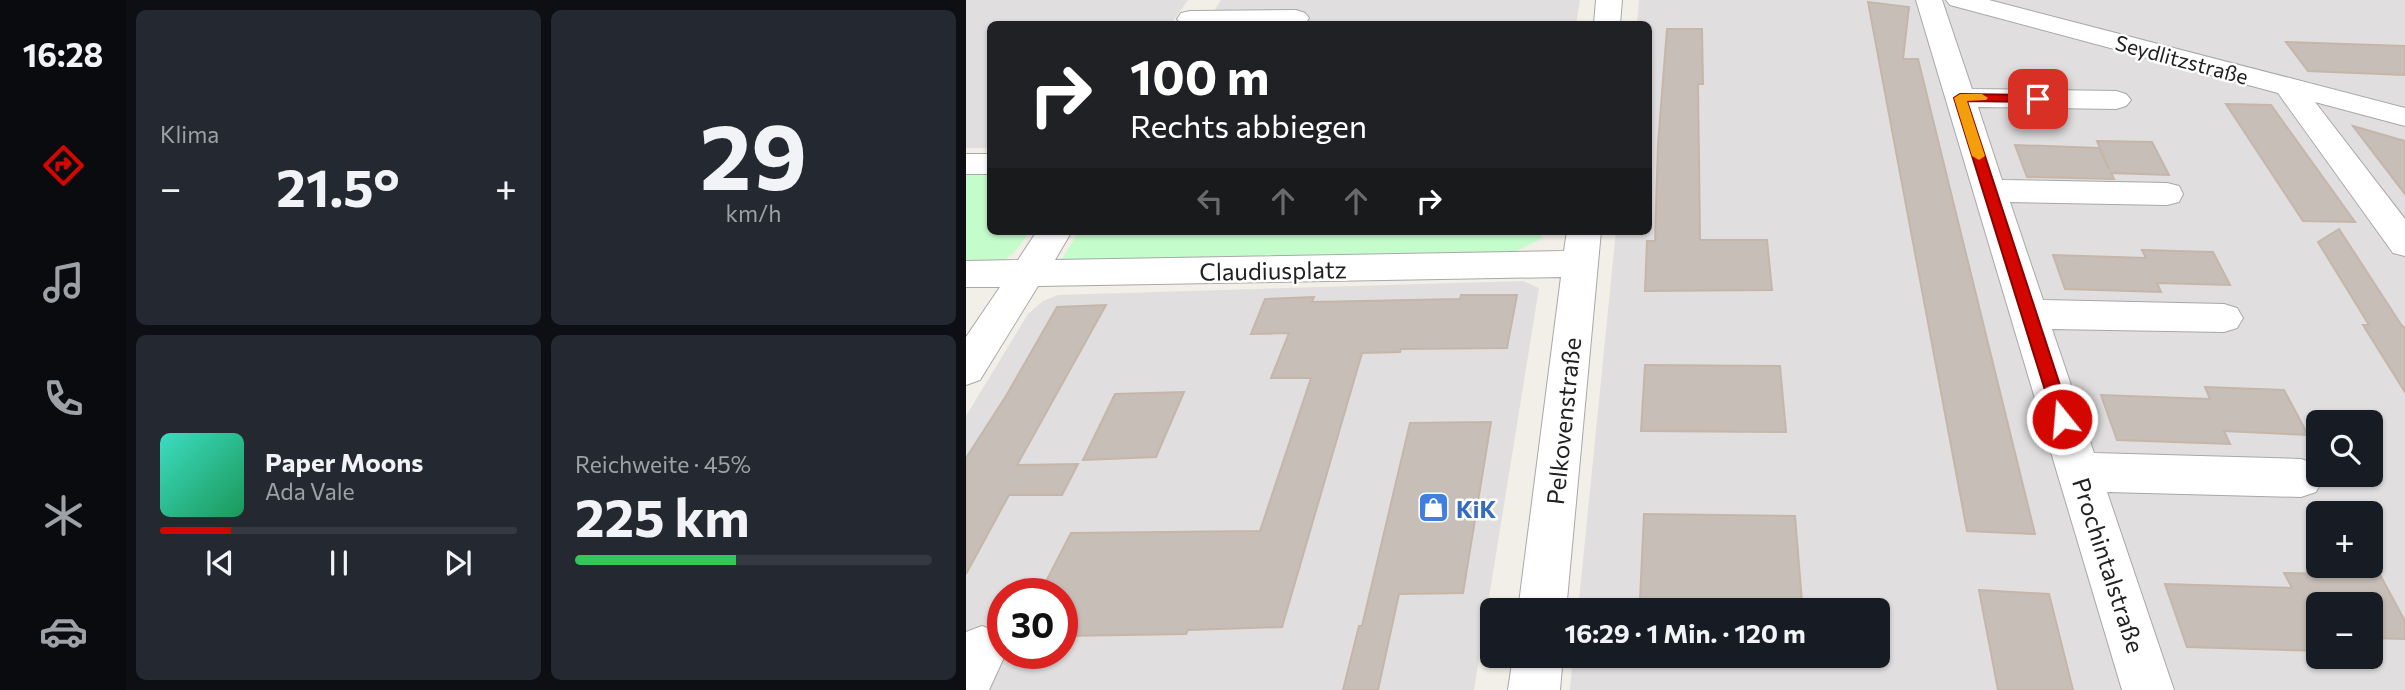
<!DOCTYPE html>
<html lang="de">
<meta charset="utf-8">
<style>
body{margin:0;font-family:Commissioner,sans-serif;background:#242831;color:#f1f3f6;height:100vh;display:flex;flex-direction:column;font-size:26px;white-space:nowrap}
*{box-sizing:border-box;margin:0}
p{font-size:23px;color:#9ea1a6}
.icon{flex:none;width:38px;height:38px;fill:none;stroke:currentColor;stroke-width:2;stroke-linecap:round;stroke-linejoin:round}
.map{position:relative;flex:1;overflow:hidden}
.side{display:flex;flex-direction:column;gap:10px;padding:10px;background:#0d0f14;width:840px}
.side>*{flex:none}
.banner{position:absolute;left:21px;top:21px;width:665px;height:214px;border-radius:10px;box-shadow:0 2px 5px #0004;background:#202124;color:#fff;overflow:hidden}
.tools{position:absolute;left:1340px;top:410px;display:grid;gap:14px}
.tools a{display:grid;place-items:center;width:77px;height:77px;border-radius:10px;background:#171b24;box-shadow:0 2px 5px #0004;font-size:35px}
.speed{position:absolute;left:21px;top:578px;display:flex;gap:14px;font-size:35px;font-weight:700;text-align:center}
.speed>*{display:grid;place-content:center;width:91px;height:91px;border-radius:50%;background:#171b24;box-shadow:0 2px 5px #0004;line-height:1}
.speed .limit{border:10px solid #d22;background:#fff;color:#111}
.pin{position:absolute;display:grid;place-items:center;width:60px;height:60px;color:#fff;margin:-30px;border-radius:14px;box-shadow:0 4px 10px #0006}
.me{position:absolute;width:77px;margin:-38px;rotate:343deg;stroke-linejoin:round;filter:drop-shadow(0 0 5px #0008)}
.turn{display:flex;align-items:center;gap:24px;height:147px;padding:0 28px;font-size:32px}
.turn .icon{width:91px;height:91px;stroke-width:2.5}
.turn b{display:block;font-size:49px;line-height:60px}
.lanes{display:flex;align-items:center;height:66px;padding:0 28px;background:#0003;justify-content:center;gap:35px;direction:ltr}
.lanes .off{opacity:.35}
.big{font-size:52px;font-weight:700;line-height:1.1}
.side .widget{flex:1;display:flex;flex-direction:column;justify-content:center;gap:10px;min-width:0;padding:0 24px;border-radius:10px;background:#242831}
.side .dial{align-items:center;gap:0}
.dial b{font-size:91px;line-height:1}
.song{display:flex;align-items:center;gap:21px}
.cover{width:84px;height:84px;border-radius:10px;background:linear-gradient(135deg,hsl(170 70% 55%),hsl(150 70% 35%))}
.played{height:7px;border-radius:4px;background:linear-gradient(90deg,#d30600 20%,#363941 20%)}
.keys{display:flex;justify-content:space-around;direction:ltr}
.heat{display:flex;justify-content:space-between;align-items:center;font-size:38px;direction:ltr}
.charge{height:10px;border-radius:5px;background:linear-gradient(90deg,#34c759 45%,#363941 0)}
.side .tiles{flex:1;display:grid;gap:10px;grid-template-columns:repeat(2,1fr)}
.trip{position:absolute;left:514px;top:598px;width:410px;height:70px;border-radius:10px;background:#171b24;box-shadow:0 2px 5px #0004;font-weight:700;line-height:70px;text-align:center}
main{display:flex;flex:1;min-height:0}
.menu{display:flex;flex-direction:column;width:126px;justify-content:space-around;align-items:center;background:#090b0e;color:#9ea1a6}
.menu .icon{width:49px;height:49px}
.menu .current{color:#d30600}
.menu b{font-size:32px;color:#f1f3f6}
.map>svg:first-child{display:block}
</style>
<main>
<nav class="menu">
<b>16:28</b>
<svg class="icon current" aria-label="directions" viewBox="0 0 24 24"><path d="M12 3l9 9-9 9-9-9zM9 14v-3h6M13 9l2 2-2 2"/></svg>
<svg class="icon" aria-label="music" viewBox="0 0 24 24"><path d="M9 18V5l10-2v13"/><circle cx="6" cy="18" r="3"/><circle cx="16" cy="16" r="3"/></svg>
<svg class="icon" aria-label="phone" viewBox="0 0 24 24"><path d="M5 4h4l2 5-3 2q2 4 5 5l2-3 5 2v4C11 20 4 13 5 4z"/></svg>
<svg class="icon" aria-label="climate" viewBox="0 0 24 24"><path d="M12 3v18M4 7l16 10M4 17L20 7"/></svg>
<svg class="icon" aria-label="car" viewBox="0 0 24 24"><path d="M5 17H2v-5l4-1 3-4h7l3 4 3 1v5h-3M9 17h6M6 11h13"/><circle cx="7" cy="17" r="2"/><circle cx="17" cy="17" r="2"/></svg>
</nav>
<section class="side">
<div class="tiles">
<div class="widget"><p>Klima</p>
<div class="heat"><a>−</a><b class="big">21.5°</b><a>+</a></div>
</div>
<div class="widget dial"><b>29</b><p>km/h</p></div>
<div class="widget">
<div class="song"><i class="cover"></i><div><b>Paper Moons</b><p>Ada Vale</p></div></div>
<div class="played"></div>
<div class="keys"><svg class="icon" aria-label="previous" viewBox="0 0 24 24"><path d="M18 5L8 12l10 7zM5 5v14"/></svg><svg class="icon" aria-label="pause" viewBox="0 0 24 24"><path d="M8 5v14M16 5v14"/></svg><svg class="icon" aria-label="next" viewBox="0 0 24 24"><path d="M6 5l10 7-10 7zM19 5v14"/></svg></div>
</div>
<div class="widget"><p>Reichweite · 45%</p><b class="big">225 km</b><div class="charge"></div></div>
</div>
</section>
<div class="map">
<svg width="1439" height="690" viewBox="0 0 1439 690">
<rect width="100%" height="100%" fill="#f2efe8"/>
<!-- residential -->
<g fill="#e0dede" fill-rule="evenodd">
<polygon points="0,0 222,0 205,24 24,24 24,148 0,148"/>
<polygon points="255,0 614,0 610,24 240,24"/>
<path d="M673,0h766v690h-835l3,-34h305v-45h-300l38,-380h32v-207h-11zM1353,422h52v52h-52zM1353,513h52v52h-52zM1353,604h52v52h-52z"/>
<path d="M557,281l16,7 -65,402h-508v-274l62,-102 15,-13 15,-6zM37,593h59v60h-59z"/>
</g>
<!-- park -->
<g fill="#c5fccb">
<path d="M0,173h24v58h40c-23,33 -24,33 -64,32z"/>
<polygon points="113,231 576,231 575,239 548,252 104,263 96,259"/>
</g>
<!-- building -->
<g fill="#c7beb7" stroke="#c5b6a9" stroke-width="2">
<polygon points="902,2 943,7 937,59 952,59 1069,534 1001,531"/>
<polygon points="701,29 736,29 737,84 732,84 734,240 801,240 806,290 679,291 681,241 689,241 692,144"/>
<polygon points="1320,42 1439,46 1439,75 1342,71"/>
<polygon points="1260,104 1305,105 1389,222 1337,221"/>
<polygon points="1387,126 1439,141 1439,194"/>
<polygon points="1131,141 1186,142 1203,175 1145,173 1148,179 1061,177 1049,145 1133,148 1143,169"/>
<polygon points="1373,229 1436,326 1439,327 1439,392 1397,325 1403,325 1352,242"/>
<polygon points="1176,250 1247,252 1264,285 1191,283 1195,292 1099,289 1087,255 1180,258"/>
<polygon points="495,295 551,295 541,348 435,349 434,352 396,353 316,627 222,630 220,634 96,636 96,593 74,593 105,533 294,531 345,378 305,378 323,333 285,334 299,299 348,297 346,302 494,299"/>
<polygon points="140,305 51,465 112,464 96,495 43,495 0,574 0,458 40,396 91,307"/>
<polygon points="679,365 814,366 820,432 675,431"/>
<polygon points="1239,387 1318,390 1342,435 1258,431 1264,444 1151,440 1135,395 1244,399"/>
<polygon points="218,392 190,457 117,460 149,394"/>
<polygon points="525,422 497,593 433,594 412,690 377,690 393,626 396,626 444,423"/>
<polygon points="678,514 829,516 836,602 674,600"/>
<polygon points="1405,558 1439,621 1439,639 1405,638 1405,604 1353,604 1353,651 1221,647 1199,584 1326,588 1318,573 1405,575"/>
<polygon points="1013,590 1083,594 1107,690 1032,690"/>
</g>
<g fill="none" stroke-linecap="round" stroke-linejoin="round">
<defs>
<g id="minor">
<polygon points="630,0 656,0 654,24 628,24"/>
<polygon points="950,0 976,0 1006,89 1150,91 1160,94 1165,100 1160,106 1150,109 1012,107 1036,180 1201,183 1213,186 1217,194 1213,202 1201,205 1044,202 1077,300 1258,304 1271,308 1277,318 1271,328 1258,332 1086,329 1128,453 1335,459 1350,464 1353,474 1357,478 1350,492 1335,497 1141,492 1208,690 1156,690"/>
<polygon points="980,0 1023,0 1439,108 1439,126 1349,102 1439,219 1439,256 1427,253 1312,93 984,5"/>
<polygon points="330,10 339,13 343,18 339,24 215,24 211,19 215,13 224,11"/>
<rect x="0" y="154" width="24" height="20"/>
<polygon points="71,231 106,231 89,260 598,251 601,231 635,231 600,611 552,611 595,277 72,286 14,380 0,385 0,337 34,287 0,287 0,261 52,260"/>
<polygon points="16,626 34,633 37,653 40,653 23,690 0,690 0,632"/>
<polygon points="547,656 597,656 594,690 542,690"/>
</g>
</defs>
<!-- minor casing -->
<use href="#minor" stroke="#a8a8a8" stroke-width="2"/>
<!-- minor -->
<use href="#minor" fill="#fff" fill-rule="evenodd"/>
</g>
<!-- route -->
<polygon fill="#d30600" stroke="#890400" stroke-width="2" points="994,94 1072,95 1078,99 1072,102 1001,101 1105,419 1102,425 1096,427 1090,425 1088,419 988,98"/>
<!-- slow -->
<polygon fill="#f59e0b" points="1016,94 1022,98 1020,100 1001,101 1019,156 1013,160 1006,156 988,98 994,94"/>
<!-- icons -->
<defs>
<symbol id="shop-square" viewBox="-11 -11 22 22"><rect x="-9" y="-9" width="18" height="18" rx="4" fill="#3f7fe0" stroke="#fff"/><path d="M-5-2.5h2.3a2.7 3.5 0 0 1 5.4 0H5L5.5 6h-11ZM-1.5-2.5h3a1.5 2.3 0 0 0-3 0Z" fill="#fff"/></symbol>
</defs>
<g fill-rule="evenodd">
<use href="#shop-square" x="450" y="490" width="35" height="35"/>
</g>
<g text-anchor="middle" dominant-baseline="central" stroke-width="5" stroke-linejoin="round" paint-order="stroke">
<!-- far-street labels -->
<g font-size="21" fill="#212121" stroke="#fff">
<text transform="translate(1216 59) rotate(15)">Seydlitzstraße</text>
</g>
<!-- street labels -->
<g font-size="24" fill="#212121" stroke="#fff">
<text transform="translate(307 270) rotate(-1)">Claudiusplatz</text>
<text transform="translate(597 421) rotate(-84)">Pelkovenstraße</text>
<text transform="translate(1143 565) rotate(72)">Prochintalstraße</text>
</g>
<!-- shop labels -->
<g font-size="24" font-weight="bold" fill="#366cbe" stroke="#fff" text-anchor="start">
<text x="490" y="508">KiK</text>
</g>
</g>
</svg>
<div class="tools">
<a><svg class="icon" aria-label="search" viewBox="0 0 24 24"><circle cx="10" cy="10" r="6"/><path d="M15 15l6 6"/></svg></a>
<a>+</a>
<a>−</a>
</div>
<div class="speed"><div class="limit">30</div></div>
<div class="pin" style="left:1072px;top:99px;background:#d93025"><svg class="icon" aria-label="arrive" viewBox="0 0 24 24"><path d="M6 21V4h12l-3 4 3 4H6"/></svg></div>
<svg class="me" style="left:1096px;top:419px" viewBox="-20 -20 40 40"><circle r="17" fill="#d30600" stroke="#fff" stroke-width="3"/><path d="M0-11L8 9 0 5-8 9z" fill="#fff"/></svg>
<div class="trip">16:29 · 1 Min. · 120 m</div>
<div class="banner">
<div class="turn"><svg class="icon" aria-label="right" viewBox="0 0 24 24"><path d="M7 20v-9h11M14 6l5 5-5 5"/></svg><div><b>100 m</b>Rechts abbiegen</div></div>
<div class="lanes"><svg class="icon off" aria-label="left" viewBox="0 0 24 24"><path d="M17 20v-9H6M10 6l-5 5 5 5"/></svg><svg class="icon off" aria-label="ahead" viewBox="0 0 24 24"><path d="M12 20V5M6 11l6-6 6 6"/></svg><svg class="icon off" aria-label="ahead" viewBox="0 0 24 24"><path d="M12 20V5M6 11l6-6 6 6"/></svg><svg class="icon" aria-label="right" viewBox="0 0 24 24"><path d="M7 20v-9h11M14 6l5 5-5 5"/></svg></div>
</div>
</div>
</main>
